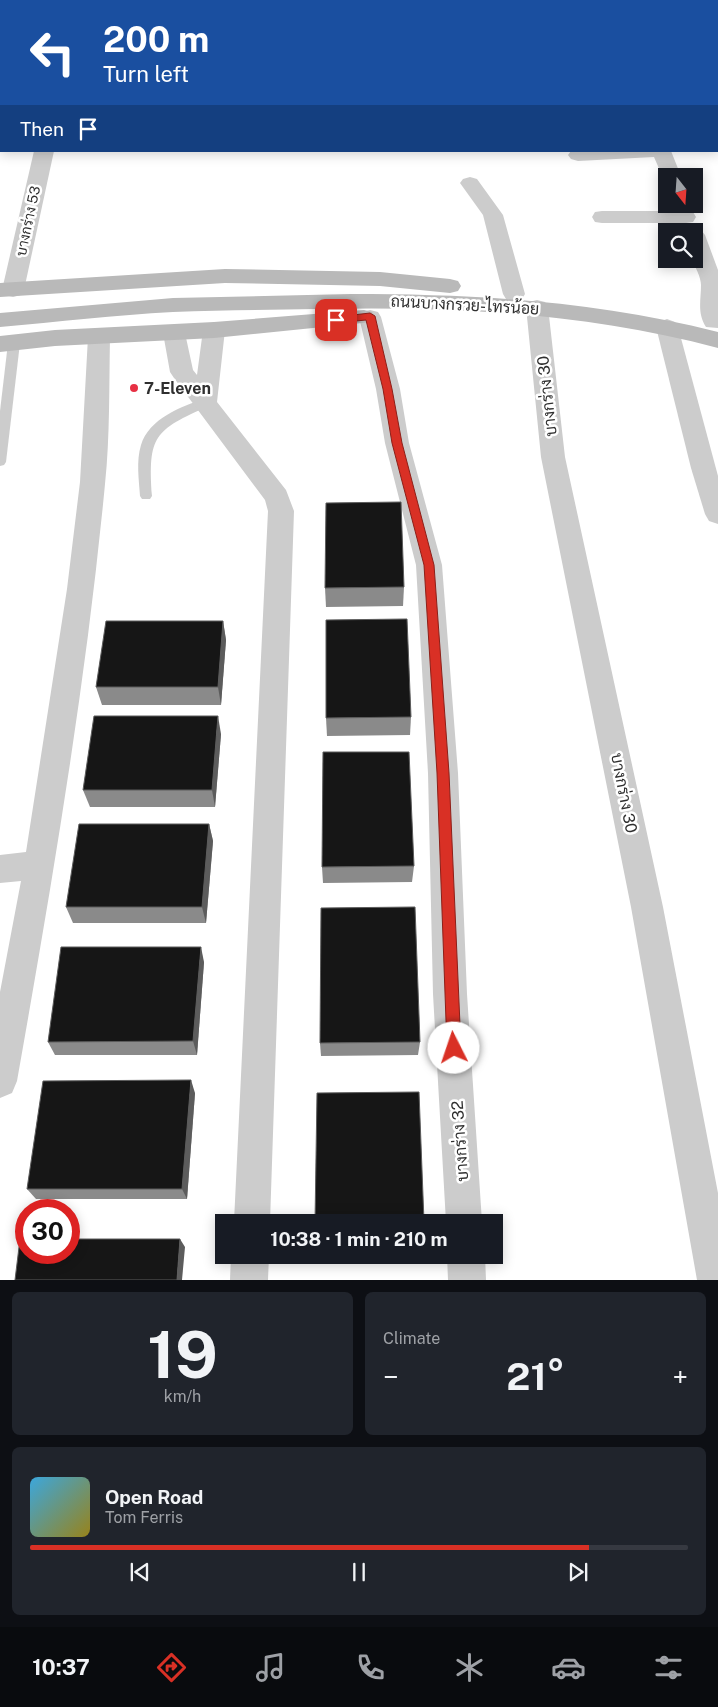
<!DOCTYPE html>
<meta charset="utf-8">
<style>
body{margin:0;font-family:"Public Sans",Sarabun,sans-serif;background:#20242c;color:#f1f3f6;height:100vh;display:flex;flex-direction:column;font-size:19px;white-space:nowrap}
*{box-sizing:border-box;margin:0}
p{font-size:16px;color:#9ea1a6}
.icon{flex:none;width:28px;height:28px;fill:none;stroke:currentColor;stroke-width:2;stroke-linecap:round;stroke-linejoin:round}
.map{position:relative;height:1280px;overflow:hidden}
.drawer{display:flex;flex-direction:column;gap:12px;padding:12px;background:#0d0f14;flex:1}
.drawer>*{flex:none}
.hud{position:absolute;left:0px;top:0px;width:719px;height:152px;box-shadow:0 2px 12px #0003;background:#1a4fa0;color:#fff;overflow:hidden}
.needle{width:32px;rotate:163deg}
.tools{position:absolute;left:658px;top:168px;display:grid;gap:10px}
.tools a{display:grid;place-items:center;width:45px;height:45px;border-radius:0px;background:#171b24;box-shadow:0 2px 12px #0003;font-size:25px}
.speed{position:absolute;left:15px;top:1199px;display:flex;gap:10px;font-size:25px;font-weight:700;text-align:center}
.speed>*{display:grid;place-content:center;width:65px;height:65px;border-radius:50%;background:#171b24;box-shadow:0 2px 12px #0003;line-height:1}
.speed .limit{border:8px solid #d22;background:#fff;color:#111}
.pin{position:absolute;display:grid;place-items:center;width:42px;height:42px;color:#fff;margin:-21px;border-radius:10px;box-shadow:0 2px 8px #0006}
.me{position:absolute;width:55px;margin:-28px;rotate:356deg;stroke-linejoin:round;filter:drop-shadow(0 0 4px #0008)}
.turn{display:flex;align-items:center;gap:18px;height:105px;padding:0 20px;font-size:22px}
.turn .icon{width:65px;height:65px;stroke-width:2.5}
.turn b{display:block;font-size:35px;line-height:42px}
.then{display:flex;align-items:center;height:48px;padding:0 20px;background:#0003;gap:10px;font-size:19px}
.big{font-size:38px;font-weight:700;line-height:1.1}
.drawer .card{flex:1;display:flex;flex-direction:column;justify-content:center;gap:8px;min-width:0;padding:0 18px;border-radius:8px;background:#20242c}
.drawer .dial{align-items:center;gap:0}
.dial b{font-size:65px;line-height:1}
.song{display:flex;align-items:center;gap:15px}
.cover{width:60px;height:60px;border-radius:8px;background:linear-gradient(135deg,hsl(200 70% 55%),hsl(50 70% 35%))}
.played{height:5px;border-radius:2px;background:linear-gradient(90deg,#d93025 85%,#363941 85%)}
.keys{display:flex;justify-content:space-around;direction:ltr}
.heat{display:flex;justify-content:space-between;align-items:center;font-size:28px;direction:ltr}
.drawer .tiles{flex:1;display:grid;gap:12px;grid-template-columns:1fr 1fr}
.card:last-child{grid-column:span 2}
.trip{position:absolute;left:215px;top:1214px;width:288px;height:50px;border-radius:0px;background:#171b24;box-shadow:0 2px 12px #0003;font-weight:700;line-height:50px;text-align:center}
.dock{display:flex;height:80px;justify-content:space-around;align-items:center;background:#090b0e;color:#9ea1a6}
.dock .icon{width:35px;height:35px}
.dock .selected{color:#d93025}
.dock b{font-size:22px;color:#f1f3f6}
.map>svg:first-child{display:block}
</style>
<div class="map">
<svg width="718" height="1280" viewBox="0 0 718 1280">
<rect width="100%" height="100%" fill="#fff"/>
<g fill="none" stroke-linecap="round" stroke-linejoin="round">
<!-- canal -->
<rect fill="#c9e0ec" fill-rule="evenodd" x="195" y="0" width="20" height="1"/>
<!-- service -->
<g fill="#ccc" fill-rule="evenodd">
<rect x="0" y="101" width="1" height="6"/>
<polygon points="14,339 20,343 6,462 4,465 0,466 0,411 8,343"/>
<path d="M205,399l6,4 -2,3c-55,24 -61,30 -57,90l-2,3h-8l-2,-3c-1,-16 -4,-35 1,-51 8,-26 40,-39 64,-46z"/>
</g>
<!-- minor -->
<g fill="#ccc" fill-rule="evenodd">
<rect x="128" y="0" width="18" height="1"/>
<rect x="281" y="0" width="18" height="1"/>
<rect x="430" y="0" width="18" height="1"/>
<rect x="593" y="0" width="18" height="1"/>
<polygon points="34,151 54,151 24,290 21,295 13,297 5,295 2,290"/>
<polygon points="571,151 671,151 681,176 666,176 666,181 664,180 654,157 578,161 571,159 568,155"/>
<polygon points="470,177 477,179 503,215 525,294 522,299 514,301 506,299 503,294 483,215 460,183 463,179"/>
<polygon points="602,211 686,211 693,212 696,217 693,222 686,223 602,223 595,222 592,217 595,212"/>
<path d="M694,228l7,2 4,5 13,35v58l-12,-1c-9,-14 -5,-27 -5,-42 0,-8 -6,-18 -9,-26h2v-28h-8z"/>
<polygon points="537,300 545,302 548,307 565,457 663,907 718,1193 718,1280 697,1280 631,907 541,457 526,307 529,302"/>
<polygon points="370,310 378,312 381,317 400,389 409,443 442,565 458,773 467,994 482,1222 446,1222 433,994 428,773 416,565 385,443 376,389 359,317 362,312"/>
<polygon points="667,319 675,322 678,327 718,476 718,524 709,521 705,514 691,468 656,327 659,322"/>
<polygon points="214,322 222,325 225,330 217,402 286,490 294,511 270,1222 234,1222 268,511 265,500 174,378 170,372 163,333 166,328 174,325 182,328 185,333 193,370 197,375 203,330 206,325"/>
<path d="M99,329l8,3 3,5c-1,49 0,99 -5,147 -19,200 -53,399 -88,597l-5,12 -12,5v-106l21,-111 -21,2v-28l26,-3 41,-263 13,-107 8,-145 3,-5z"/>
<polygon points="231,1255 269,1255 268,1280 230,1280"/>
<polygon points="447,1255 485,1255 486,1280 448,1280"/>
</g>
<!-- secondary -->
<g fill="#b9b9b9" fill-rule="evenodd">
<polygon points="225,269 380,272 450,279 458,281 461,286 458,291 450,293 380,286 225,283 0,297 0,283"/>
<path d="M351,294c127,0 243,7 367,38v16c-133,-35 -264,-42 -401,-39 -48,1 -96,1 -144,3 -58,3 -115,10 -173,15v-14l173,-15z"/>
<polygon points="364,310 372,312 375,317 372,322 214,338 55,346 0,352 0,336 55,330 214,322"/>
</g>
</g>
<!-- wall -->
<g fill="#8a8a8a">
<polygon points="404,587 403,606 326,607 325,588"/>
<polygon points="223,621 226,640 221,705 102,705 96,687"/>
<polygon points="411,717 410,735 327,736 326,718"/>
<polygon points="221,734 215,807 90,807 83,790"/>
<polygon points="209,824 213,841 206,923 73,923 66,907"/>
<polygon points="414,866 412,882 323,883 322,867"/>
<polygon points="204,962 197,1055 55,1055 48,1042"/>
<polygon points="420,1042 418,1055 321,1056 320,1043"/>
<polygon points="195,1093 187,1199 36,1199 27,1189"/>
<polygon points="315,1255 425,1255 424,1263 316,1264"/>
</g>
<!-- shaded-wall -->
<g fill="#5c5c5c">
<polygon points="223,621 226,640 221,705 218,687"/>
<polygon points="218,716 221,734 215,807 212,790"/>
<polygon points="209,824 213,841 206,923 202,907"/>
<polygon points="201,947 204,962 197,1055 193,1041"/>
<polygon points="191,1080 195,1093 187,1199 182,1189"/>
<polygon points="180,1239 185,1247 182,1280 177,1280"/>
</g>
<!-- building -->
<g fill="#161616" stroke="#5c5c5c">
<polygon points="401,502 404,587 325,588 326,503"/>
<polygon points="407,619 411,717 326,718 326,620"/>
<polygon points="106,621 223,621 218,687 96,687"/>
<polygon points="94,716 218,716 212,790 83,790"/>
<polygon points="323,752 409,752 414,866 322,867"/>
<polygon points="79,824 209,824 202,907 66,907"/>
<polygon points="415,907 420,1042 320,1043 321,908"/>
<polygon points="61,947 201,947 193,1041 48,1042"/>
<polygon points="191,1080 182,1189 27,1189 43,1081"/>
<polygon points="419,1092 424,1222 315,1222 317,1093"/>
<polygon points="20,1239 26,1239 26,1252 69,1252 69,1239 180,1239 177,1280 15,1280"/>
<polygon points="315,1255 358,1255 315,1256"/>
</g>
<!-- route -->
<polygon fill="#d93025" stroke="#8d1f18" points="370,313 375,316 392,389 402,443 434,565 449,773 461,1048 459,1053 454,1055 449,1053 447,1048 437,773 424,565 392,443 383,389 366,320 336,323 331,320 336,317"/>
<!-- markers -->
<circle fill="#e73044" stroke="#fff" stroke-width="2" cx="134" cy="388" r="5"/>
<g text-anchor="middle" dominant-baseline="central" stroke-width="5" stroke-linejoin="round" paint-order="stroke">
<!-- far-street labels -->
<g font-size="14" fill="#2f2f2f" stroke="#fff">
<text transform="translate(28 221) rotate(-78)">บางกร่าง 53</text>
</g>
<!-- street labels -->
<g font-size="16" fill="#2f2f2f" stroke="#fff">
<text transform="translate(465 305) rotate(3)">ถนนบางกรวย-ไทรน้อย</text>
<text transform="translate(547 396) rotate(-96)">บางกร่าง 30</text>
<text transform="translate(624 793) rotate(79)">บางกร่าง 30</text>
<text transform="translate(460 1141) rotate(-94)">บางกร่าง 32</text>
</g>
<!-- poi labels -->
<g font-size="16" font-weight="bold" fill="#2f2f2f" stroke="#fff" text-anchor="start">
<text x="144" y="388">7-Eleven</text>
</g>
</g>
</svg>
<div class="tools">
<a><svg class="needle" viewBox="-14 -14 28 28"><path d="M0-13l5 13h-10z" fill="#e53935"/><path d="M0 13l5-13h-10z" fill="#9ea1a6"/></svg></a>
<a><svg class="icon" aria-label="search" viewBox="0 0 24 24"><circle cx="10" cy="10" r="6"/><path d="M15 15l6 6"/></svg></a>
</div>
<div class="speed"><div class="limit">30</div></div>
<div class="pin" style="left:336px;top:320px;background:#d93025"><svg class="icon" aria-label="arrive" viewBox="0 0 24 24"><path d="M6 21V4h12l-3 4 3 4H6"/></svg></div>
<svg class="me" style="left:454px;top:1048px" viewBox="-20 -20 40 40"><circle r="19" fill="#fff"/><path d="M0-13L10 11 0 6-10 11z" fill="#d93025"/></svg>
<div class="trip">10:38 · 1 min · 210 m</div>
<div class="hud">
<div class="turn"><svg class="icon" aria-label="left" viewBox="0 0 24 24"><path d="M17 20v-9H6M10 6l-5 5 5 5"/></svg><div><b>200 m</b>Turn left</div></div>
<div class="then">Then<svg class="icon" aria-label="arrive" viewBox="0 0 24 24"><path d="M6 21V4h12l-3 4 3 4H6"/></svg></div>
</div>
</div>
<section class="drawer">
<div class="tiles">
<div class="card dial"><b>19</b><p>km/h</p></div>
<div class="card"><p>Climate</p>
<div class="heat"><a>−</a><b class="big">21°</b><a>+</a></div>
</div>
<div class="card">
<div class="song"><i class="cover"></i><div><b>Open Road</b><p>Tom Ferris</p></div></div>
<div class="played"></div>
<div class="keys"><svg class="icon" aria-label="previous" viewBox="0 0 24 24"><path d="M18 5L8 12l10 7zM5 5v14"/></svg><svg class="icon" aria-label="pause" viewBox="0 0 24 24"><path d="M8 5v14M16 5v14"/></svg><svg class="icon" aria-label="next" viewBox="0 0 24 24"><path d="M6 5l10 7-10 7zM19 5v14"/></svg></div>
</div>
</div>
</section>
<nav class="dock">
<b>10:37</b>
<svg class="icon selected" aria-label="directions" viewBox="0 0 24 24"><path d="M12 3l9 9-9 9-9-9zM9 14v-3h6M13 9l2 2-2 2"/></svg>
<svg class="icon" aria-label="music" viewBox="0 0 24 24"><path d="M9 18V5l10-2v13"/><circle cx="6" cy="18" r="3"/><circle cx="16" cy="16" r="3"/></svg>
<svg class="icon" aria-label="phone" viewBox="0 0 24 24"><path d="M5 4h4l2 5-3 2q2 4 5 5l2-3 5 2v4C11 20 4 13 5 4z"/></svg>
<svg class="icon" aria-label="climate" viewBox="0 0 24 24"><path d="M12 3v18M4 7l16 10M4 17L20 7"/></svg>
<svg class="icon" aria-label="car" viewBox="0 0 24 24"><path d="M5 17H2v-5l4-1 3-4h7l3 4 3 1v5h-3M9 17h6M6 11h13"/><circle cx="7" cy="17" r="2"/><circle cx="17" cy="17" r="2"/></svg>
<svg class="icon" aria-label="filters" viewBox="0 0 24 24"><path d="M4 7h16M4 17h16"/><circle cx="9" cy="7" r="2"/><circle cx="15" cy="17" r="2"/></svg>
</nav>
